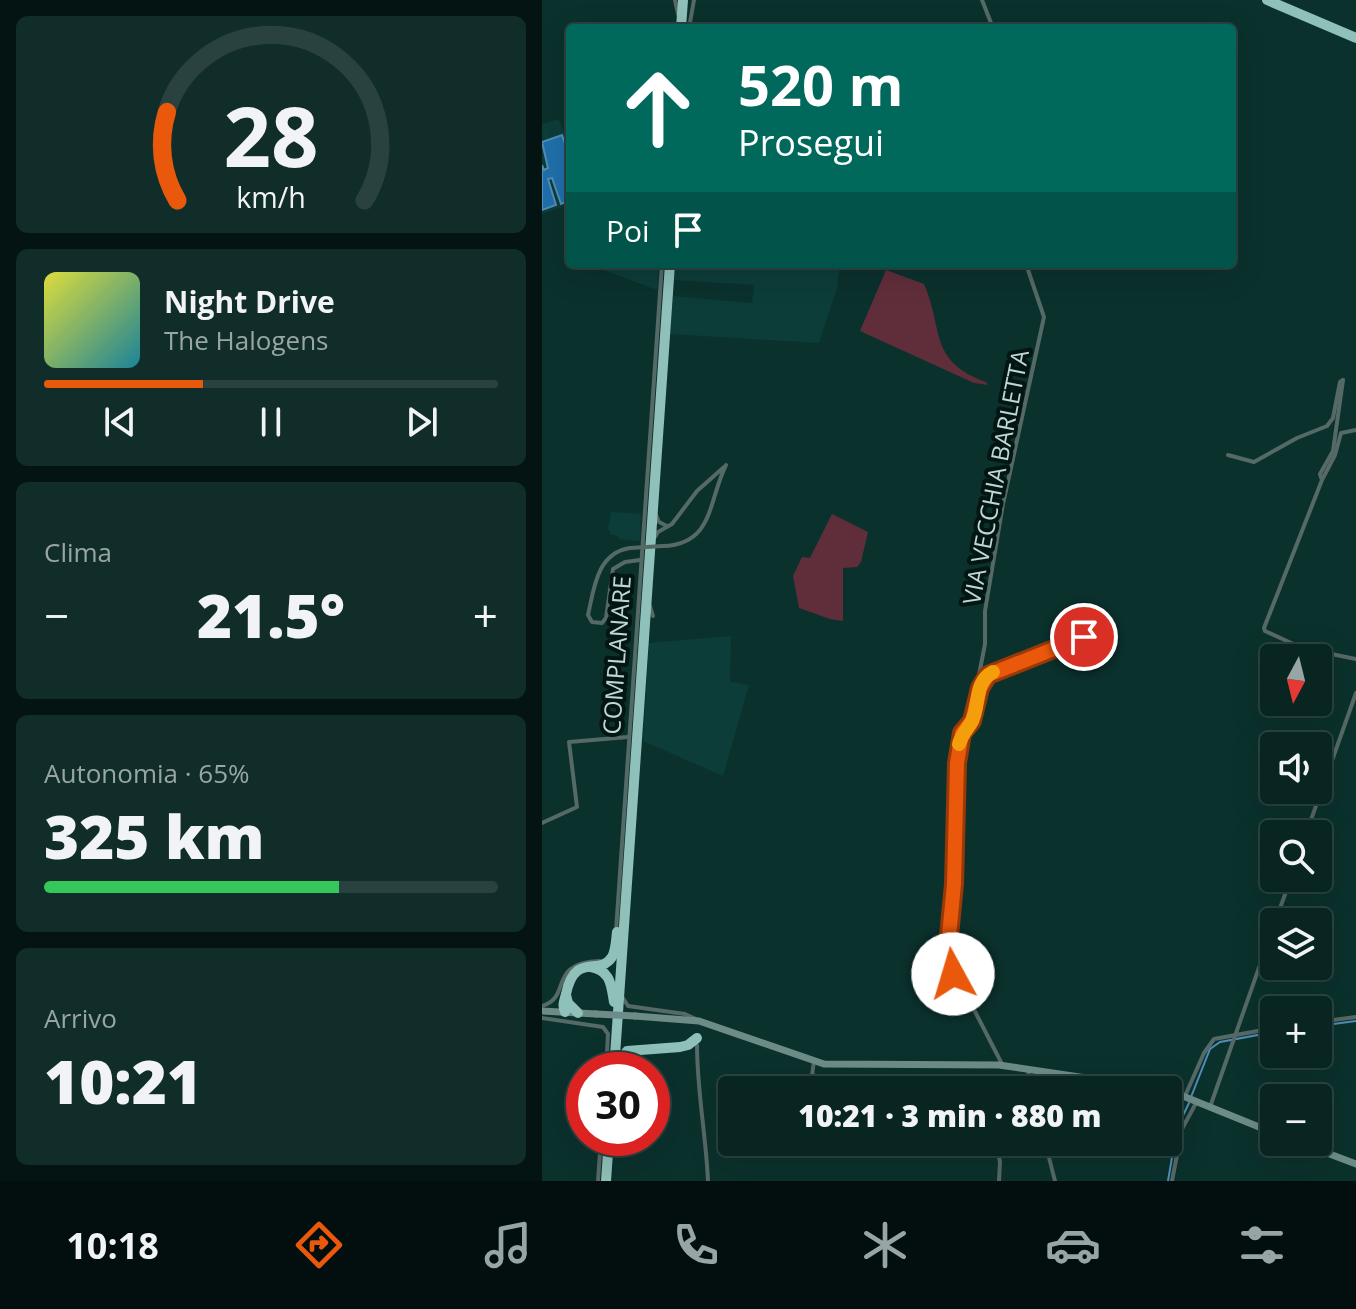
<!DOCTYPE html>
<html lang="it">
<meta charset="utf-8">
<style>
body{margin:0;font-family:"Open Sans",sans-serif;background:#112d2a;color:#f1f3f6;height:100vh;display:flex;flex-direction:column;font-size:30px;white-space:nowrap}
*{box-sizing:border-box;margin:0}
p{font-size:26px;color:#98a5a5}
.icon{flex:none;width:44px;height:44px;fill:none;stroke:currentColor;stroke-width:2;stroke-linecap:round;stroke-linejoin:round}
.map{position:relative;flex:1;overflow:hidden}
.side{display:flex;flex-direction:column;gap:16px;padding:16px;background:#041413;width:542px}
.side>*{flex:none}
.banner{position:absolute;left:24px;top:24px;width:670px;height:244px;border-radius:8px;box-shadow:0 8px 32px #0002,0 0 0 2px #294240;background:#00695c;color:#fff;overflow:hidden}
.needle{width:52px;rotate:187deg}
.controls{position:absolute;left:718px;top:644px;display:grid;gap:16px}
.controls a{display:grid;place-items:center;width:72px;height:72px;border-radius:8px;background:#082522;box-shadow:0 8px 32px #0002,0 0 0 2px #294240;font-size:40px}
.speed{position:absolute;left:24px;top:1052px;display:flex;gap:16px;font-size:40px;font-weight:700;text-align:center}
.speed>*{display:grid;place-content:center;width:104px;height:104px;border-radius:50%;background:#082522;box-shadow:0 8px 32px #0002,0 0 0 2px #294240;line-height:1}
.speed .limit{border:12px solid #d22;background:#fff;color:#111}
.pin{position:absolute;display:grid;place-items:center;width:68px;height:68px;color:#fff;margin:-34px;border:4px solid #fff;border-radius:50%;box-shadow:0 2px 8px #0007}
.me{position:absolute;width:88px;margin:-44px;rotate:354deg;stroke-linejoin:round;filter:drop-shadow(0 0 6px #0008)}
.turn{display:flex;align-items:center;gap:28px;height:168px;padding:0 40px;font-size:36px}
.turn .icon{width:104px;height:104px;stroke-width:2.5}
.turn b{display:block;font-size:56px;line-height:68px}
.then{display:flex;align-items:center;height:76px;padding:0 40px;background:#0003;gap:16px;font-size:30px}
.big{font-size:60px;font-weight:800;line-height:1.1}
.side .widget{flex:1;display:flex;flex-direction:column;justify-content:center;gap:12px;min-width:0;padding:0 28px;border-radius:12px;background:#112d2a}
.side .dial{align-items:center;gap:0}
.dial svg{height:208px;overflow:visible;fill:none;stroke:#294240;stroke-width:7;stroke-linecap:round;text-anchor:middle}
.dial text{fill:#f1f3f6;stroke:none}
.song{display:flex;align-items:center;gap:24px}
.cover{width:96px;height:96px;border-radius:12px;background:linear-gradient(135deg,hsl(60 70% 55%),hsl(190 70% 35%))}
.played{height:8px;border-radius:4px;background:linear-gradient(90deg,#ea580c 35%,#294240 35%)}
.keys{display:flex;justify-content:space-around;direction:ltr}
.heat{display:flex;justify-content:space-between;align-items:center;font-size:44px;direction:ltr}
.charge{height:12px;border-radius:6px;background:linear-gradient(90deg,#34c759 65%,#294240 0)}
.trip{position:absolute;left:176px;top:1076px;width:464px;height:80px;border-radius:8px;background:#082522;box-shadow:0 8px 32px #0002,0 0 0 2px #294240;font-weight:800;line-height:80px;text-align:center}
.tabs{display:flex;height:128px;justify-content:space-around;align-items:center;background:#030f0e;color:#98a5a5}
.tabs .icon{width:56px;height:56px}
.tabs .selected{color:#ea580c}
.tabs b{font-size:36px;color:#f1f3f6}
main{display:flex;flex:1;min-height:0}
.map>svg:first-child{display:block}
</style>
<main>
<section class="side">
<div class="widget dial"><svg viewBox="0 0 100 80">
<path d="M14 69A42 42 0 1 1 86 69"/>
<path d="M14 69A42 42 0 0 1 10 35" stroke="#ea580c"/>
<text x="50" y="56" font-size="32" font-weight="700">28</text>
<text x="50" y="72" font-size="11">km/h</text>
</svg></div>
<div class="widget">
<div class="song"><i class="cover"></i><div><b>Night Drive</b><p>The Halogens</p></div></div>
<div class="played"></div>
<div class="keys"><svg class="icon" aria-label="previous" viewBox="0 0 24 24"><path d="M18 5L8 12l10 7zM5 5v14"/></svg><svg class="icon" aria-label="pause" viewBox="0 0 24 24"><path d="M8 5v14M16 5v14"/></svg><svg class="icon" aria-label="next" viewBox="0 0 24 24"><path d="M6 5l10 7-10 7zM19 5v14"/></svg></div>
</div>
<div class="widget"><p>Clima</p>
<div class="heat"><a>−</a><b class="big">21.5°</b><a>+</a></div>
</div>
<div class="widget"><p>Autonomia · 65%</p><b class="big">325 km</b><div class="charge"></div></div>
<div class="widget"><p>Arrivo</p><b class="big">10:21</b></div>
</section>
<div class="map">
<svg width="814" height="1181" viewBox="0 0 814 1181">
<rect width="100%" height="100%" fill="#0b312d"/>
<!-- built -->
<g fill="#0d3d39">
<polygon points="17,119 28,148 28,204 0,214 0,124"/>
<polygon points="117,264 115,290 49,265 49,264"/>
<polygon points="133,264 298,264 295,288 277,343 128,334 131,296 210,303 212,285 132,280"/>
<polygon points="69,512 99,514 98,541 78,539 74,535 69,535 66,528"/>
<polygon points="189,636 188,682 207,685 181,776 101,741 107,643"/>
</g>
<!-- green -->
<g fill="#602e3a">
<path d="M344,270l38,14c20,46 4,77 62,98l2,3 -14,-2 -114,-52z"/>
<polygon points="290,514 326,532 319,562 315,567 301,568 301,621 288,619 257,608 251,576 260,557 268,558"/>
</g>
<!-- water -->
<polygon fill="#206fab" stroke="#508eb7" stroke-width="2" points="20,135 28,159 28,200 19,204 10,178 6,179 14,205 0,210 0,165 2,170 6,168 0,142"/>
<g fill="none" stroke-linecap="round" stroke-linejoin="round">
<!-- stream -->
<g stroke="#508eb7" stroke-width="2">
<polyline points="776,1026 814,1021"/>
<polyline points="649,1097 668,1049 678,1042 732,1032"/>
<polyline points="626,1181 635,1128 647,1103"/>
</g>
<!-- street -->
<g stroke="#556966" stroke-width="4">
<polyline points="133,0 136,14"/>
<polyline points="440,0 451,28"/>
<polyline points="147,28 152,0"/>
<polyline points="814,430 799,433 793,455 780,480 722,628 723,631 760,648 814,659"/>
<polyline points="686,455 712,462 755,438 785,426 791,418 798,382 801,380"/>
<polyline points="780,480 778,474 791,451 801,380"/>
<polyline points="114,515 117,522 125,526"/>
<polyline points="113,537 116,532 130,524 155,491 182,467"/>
<path d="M121,546c51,-2 45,-45 63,-81"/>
<path d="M88,548c-33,5 -36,40 -42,67l4,7 10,1 4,-5 7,-49 12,-7 15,-2"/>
<polyline points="108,606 111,616"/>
<path d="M424,728c13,-16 8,-39 22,-53l96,-38"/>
<polyline points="0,823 35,807 27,742 86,737"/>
<polyline points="764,834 814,693"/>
<polyline points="733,922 749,878"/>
<polyline points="74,931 120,264"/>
<polyline points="81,998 86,1006 143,1014 156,1020"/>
<path d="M0,1006c31,-9 4,-43 58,-45"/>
<polyline points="0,1018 61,1027 66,1034 64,1070"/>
<polyline points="776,1022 814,1017"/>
<path d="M155,1045c0,46 9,90 11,136"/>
<polyline points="272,1061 270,1075 330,1090"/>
<polyline points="461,1066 405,957 412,884 417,744 431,706 443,644 443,611 461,504 502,317 484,264"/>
<polyline points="486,1071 491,1090"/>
<polyline points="643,1096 662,1053 672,1039 732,1028"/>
<polyline points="668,1107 732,925"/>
<polyline points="454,1142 458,1162 457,1181"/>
<polyline points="503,1142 513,1181"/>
<polyline points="56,1181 59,1138"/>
<polyline points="630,1181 640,1129 654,1103"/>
</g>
<!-- secondary -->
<g stroke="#6d8c88" stroke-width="7">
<polyline points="0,1011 54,1014"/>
<polyline points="93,1016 157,1021 282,1064 457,1065 625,1090"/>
<polyline points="626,1090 732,1133"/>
<polyline points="756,1142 814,1164"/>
</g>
<!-- highway -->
<g stroke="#8fc0ba" stroke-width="10">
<polyline points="725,0 814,38"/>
<polyline points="139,28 141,0"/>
<path d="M49,967c20,4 20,18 23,35"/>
<polyline points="24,995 26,1003 36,1013"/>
<path d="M23,1012c-3,-8 -1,-10 1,-18 9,-43 33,-17 46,-37 4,-7 4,-18 5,-25"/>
<polyline points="75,1064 85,1051 138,1047 146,1045 155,1038"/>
<polyline points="72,1070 128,264"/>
<polyline points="64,1181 67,1138"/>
</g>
<!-- street-bridge -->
<polyline stroke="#556966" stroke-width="4" points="88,548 121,546"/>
<!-- secondary-bridge -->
<polyline stroke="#6d8c88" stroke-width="7" points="54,1014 93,1016"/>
</g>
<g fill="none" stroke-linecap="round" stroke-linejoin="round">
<defs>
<polyline id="route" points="411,974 405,957 412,884 415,763 420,733 430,721 438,688 446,675 542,637"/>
</defs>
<!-- route casing -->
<use href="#route" stroke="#983908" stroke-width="20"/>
<!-- route -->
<use href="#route" stroke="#ea580c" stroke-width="14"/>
<!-- slow -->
<path stroke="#f59e0b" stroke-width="14" d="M417,744c3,-10 8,-14 13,-23 8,-17 2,-39 21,-49"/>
</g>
<g text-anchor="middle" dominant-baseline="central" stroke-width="8" stroke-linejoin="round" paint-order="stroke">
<!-- street labels -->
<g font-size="24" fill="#bfd8d4" stroke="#041614">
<text transform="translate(453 477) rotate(-79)">VIA VECCHIA BARLETTA</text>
<text transform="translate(74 655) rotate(-86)">COMPLANARE</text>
</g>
</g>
</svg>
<div class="controls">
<a><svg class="needle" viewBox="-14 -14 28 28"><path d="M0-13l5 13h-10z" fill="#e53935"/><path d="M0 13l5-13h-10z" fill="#98a5a5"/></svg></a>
<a><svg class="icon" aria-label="sound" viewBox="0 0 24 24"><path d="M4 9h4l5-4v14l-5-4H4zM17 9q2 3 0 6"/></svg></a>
<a><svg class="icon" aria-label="search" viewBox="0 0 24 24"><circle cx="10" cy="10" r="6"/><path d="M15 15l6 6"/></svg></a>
<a><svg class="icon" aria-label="layers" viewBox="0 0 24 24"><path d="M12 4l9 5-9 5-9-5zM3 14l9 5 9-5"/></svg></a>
<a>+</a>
<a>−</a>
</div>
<div class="speed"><div class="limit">30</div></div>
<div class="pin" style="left:542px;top:637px;background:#d93025"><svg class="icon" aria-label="arrive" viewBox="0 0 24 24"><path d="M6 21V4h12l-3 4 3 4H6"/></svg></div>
<svg class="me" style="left:411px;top:974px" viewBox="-20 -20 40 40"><circle r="19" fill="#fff"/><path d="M0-13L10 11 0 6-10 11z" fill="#ea580c"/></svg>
<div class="trip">10:21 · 3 min · 880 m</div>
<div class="banner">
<div class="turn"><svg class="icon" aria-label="ahead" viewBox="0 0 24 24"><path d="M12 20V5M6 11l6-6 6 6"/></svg><div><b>520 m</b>Prosegui</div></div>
<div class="then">Poi<svg class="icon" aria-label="arrive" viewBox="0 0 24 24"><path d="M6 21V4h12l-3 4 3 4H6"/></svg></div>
</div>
</div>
</main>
<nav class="tabs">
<b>10:18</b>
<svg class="icon selected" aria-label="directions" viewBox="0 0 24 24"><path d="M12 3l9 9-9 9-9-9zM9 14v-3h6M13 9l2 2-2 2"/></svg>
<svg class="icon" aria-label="music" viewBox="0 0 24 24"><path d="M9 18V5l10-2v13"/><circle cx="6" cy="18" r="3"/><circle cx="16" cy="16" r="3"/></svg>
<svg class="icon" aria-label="phone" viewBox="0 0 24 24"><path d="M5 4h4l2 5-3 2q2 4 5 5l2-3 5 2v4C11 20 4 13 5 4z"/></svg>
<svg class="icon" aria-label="climate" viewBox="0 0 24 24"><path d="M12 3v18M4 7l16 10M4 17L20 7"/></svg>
<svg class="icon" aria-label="car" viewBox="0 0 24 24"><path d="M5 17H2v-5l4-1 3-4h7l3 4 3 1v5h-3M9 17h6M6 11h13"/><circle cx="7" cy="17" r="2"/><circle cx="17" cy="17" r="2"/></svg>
<svg class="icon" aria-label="filters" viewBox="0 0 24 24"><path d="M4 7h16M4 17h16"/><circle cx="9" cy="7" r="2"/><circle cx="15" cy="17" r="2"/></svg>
</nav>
